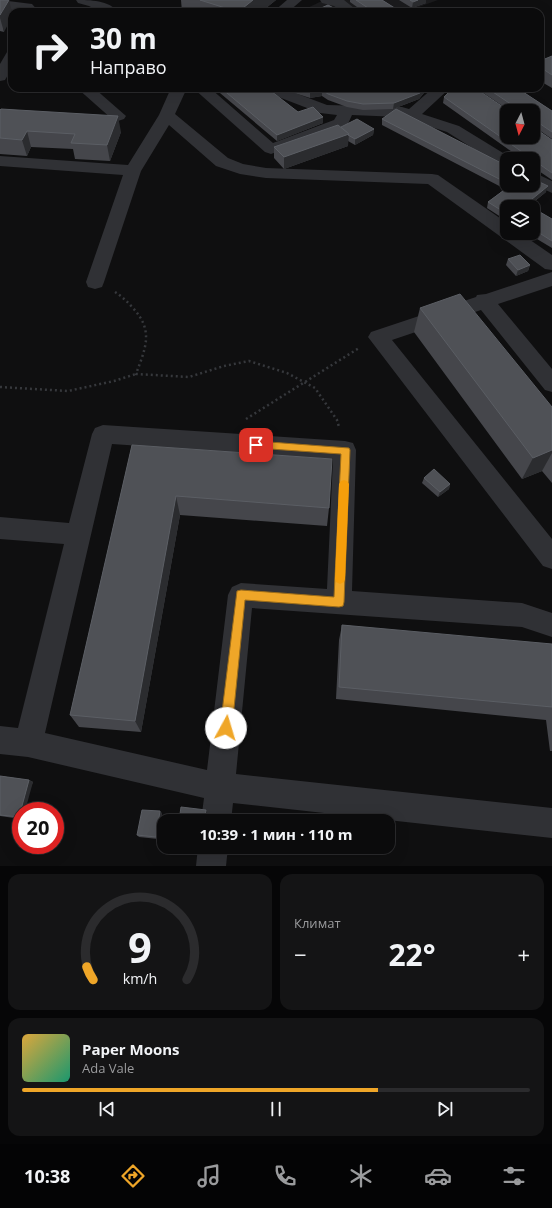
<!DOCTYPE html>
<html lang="ru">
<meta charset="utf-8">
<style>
body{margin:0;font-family:"Open Sans",sans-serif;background:#141415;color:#f1f3f6;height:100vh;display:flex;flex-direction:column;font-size:15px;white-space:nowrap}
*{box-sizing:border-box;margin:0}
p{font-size:13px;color:#9a9b9d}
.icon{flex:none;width:22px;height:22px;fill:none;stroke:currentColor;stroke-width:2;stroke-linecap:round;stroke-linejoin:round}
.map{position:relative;height:866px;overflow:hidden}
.sheet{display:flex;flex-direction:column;gap:8px;padding:8px;background:#060607;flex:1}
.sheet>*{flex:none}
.hud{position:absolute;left:8px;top:8px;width:536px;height:84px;border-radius:12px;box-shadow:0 4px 16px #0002,0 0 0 1px #2b2b2d;background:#0b0b0c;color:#f1f3f6;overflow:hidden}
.needle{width:26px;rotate:186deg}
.controls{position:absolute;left:500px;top:104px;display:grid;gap:8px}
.controls a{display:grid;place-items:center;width:40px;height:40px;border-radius:8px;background:#0b0b0c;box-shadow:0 4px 16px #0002,0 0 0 1px #2b2b2d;font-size:20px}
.speed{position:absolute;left:12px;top:802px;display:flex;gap:8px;font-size:20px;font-weight:700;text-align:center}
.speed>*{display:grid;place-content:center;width:52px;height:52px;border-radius:50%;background:#0b0b0c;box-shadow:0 4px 16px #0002,0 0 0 1px #2b2b2d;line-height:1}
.speed .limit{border:6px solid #d22;background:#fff;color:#111}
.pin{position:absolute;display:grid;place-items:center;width:34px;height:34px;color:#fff;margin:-17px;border-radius:8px;box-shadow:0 2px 6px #0006}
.me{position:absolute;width:44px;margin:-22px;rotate:6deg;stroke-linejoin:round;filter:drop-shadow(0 0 3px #0008)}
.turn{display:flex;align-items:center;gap:14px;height:84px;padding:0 16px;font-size:18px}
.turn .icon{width:52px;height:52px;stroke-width:2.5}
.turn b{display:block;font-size:28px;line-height:34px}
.big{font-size:30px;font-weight:700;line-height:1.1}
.sheet .card{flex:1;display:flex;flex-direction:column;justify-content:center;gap:6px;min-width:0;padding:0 14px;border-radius:12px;background:#141415}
.sheet .dial{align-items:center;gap:0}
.dial svg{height:104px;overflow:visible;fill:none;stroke:#2b2b2d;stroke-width:7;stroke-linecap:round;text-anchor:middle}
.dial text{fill:#f1f3f6;stroke:none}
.song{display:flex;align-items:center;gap:12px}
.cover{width:48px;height:48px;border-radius:6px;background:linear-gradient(135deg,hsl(40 70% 55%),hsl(160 70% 35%))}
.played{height:4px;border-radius:2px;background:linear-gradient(90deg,#efa628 70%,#2b2b2d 70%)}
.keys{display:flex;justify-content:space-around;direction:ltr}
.heat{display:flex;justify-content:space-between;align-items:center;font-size:22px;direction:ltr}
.sheet .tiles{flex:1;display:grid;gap:8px;grid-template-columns:1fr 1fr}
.card:last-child{grid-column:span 2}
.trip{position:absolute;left:157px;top:814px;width:238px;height:40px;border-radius:12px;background:#0b0b0c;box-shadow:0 4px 16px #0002,0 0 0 1px #2b2b2d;font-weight:700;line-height:40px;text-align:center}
.tab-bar{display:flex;height:64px;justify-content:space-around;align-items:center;background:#040405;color:#9a9b9d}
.tab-bar .icon{width:28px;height:28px}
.tab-bar .on{color:#efa628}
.tab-bar b{font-size:18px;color:#f1f3f6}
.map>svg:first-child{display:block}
</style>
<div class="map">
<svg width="552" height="866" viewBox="0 0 552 866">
<rect width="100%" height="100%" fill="#0f0f10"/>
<!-- built -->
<polygon fill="#1b1b1d" points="324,0 438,0 405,12 299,12"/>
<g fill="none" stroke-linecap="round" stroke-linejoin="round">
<!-- path -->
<g stroke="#36383c" stroke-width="2.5" stroke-dasharray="2 3" stroke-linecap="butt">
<path d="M115,292c6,4 12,9 17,15 22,23 14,40 4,67l53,3 35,-11 25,-5 38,12 28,15 22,32 2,7"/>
<polyline points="0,387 68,391 114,381 136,374"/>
<polyline points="246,419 359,348"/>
</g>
<!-- minor -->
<g fill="#303135" fill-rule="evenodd">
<polygon points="0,0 32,4 39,12 24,12 0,8"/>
<path d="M76,0c14,0 33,0 42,12h-17l-12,-6 -11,-3z"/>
<polygon points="287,0 302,0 288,12 273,12"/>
<polygon points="320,0 344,0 359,12 343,12 334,6 322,3"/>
<polygon points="12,51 12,68 5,80 0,81 0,64 7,52"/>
<polygon points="77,88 94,88 126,116 124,119 118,121 112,119"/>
<polygon points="171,88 187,88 175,114 228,158 243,164 266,168 432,174 438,175 507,223 507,233 520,233 552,255 552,270 545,269 428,184 266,178 240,174 216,166 169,125 141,171 104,282 102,287 95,289 88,287 86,282 123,175 0,166 0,156 128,165 159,115"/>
<polygon points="193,88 210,88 273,143 334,120 337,115 320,113 263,91 260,88 282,88 327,105 402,107 409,109 433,88 450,88 422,114 459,126 513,159 507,159 507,167 501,166 447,132 400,117 352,115 347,126 271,154 265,152"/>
<polygon points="366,88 382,88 383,91 380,94 375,96 370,94"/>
<polygon points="533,172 552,181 552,193 533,184"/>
<polygon points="552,272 552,286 498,304 552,369 552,392 545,390 481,310 392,340 552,539 552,569 543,566 368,337 371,332 476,297 477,295 486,294"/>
<path d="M103,425l242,16 8,2 3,7 -4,141 170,12 30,10v24l-30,-10 -270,-19 -16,166 316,34v30l-319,-35 -2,18h-30l3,-23 -176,-41 -28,-3v-28l18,2 46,-184 -64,-5v-22l69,6 23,-89 3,-6zM112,444l221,15 -6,130 -86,-6 -9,4 -4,8 -21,175 -162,-37z"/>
<polygon points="198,847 228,847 226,866 196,866"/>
</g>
</g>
<!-- wall -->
<g fill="#45464b">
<polygon points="0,0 4,32 0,31"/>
<polygon points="181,0 276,0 261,12 182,12"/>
<polygon points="350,0 382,0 401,12 364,12 350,2"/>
<polygon points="399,0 426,0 426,3 412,8"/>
<polygon points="552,56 552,88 540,81 540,61"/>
<polygon points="113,88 125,88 117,91"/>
<polygon points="214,88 246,88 249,91 298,112 323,117 323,123 277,141"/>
<polygon points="279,88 350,88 353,89 366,92 382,92 396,88 428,88 419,99 393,109 363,110 347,107 328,100 322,96 310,98"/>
<polygon points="476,88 517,88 552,111 552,139 533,126 533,111 510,111"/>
<polygon points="444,97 552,140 552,180 533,167 533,159 522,159 443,103"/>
<polygon points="0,110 121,132 110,161 75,159 73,149 31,147 27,156 0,154"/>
<polygon points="382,119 507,166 507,185 533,185 546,192 529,206 507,207 507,221 487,208 488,202 505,189 382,125"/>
<polygon points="341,127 374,129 373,135 355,145 348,141 348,146 284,169 274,158 274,147"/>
<polygon points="533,208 552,219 552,248 527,233 533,233"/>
<polygon points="508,259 530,265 528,271 516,276 506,265"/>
<polygon points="420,308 552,407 552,483 542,471 522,479 414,332"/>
<polygon points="132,445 329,508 327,526 180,515 141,732 79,727 70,715"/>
<polygon points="424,478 450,484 449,489 438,497 422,483"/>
<polygon points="342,625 552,647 552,751 550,751 546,720 336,699 339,640"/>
<polygon points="0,776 29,780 33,782 21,811 21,819 0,816"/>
<polygon points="162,813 158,839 139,837 137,835"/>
<polygon points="202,847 201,855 176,852 175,850"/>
</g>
<!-- shaded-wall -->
<g fill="#2b2c2f">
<polygon points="9,0 12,12 12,17 4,32 0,18 0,15"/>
<polygon points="253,0 276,0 261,12 238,12"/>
<polygon points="418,0 426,0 426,3 412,8 413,2"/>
<polygon points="116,88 125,88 117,91"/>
<polygon points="424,88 428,88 419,99 393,109 394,103"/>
<polygon points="322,90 322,96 310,98 310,92"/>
<polygon points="118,116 121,132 110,161 107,145"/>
<polygon points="323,117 323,123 277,141 277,135"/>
<polygon points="374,129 373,135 355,145 355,139"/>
<polygon points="27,131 31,147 27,156 22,140"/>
<polygon points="349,134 348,146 284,169 284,157"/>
<polygon points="548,186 546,192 527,207 526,204"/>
<polygon points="530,265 528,271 516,276 518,270"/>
<polygon points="552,450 552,453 542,471 522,479 533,458"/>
<polygon points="450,484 449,489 438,497 440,492"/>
<polygon points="176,496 180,515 141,732 135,721"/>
<polygon points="29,780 33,782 25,811 21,811 21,818 19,817"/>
<polygon points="206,810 207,812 205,821 204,821"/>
<polygon points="160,811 162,813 158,839 156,837"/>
<polygon points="201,847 202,847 201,855 200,853"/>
</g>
<!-- building -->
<g fill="#4f5156" stroke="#5b5e64">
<polygon points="0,0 9,0 0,15"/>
<polygon points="200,0 253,0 238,12"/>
<polygon points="356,0 382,0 401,12 374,12"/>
<polygon points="410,0 418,0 413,2"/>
<polygon points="328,5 341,12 312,12"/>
<polygon points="552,56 552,75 540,67 540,61"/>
<polygon points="221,88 246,88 249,91 256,88 267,88 298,112 313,107 323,117 277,135"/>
<polygon points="297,88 350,88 353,89 366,92 382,92 396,88 424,88 420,93 394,103 363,104 347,101 328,94 322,90 310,92"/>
<polygon points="453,88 475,88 509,111 507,111 507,137 533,137 533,127 552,140 552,173 444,97"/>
<polygon points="487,88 517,88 552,111 552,132 533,119 533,111 521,111"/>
<polygon points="1,109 118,116 107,145 71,143 75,134 27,131 22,140 0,138 0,110"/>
<polygon points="396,109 507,166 507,183 382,119"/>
<polygon points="357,119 374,129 355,139 348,135 349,134 341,127"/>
<polygon points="338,125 349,134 284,157 274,147"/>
<polygon points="533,179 548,186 526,204 531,207 507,207 507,214 488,202 511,185 533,185"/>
<polygon points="533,208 552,219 552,241 533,229"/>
<polygon points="520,255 530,265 518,270 508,259"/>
<polygon points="460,294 552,407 552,450 533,458 420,308"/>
<polygon points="132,445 332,459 329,508 176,496 135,721 70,715"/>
<polygon points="434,469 450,484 440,492 424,478"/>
<polygon points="342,625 552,644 552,707 339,687"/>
<polygon points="0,776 29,780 19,817 0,815"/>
<polygon points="181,807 206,810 204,821 179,821"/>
<polygon points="142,810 160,811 156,837 137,835"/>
<polygon points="175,847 201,847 200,853 175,850"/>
</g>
<!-- route -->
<polygon fill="#efa628" stroke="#9b6c1a" points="256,441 349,448 350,450 344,602 343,606 339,607 245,600 232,728 230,732 226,733 222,732 220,728 237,591 241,590 334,597 341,454 256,448 253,447 252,445 253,442"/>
<!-- slow -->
<polygon fill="#f59e0b" points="344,480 347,481 349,484 345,579 344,582 340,584 336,582 335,579 339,484 341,481"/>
</svg>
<div class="controls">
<a><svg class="needle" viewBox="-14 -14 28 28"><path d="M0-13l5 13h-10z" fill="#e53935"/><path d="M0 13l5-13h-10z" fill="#9a9b9d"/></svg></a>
<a><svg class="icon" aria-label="search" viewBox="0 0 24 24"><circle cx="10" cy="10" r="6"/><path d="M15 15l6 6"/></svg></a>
<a><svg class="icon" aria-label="layers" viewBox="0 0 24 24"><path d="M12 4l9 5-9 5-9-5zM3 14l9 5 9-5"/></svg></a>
</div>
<div class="speed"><div class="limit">20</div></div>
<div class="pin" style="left:256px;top:445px;background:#d93025"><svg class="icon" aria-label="arrive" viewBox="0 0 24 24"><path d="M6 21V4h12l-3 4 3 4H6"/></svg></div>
<svg class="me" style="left:226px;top:728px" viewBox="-20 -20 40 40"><circle r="19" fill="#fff"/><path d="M0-13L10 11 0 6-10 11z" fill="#efa628"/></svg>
<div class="trip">10:39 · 1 мин · 110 m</div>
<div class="hud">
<div class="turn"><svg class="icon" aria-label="right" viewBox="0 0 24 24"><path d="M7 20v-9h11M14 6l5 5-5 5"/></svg><div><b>30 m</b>Направо</div></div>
</div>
</div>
<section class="sheet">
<div class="tiles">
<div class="card dial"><svg viewBox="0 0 100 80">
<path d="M14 69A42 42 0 1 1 86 69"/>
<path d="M14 69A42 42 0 0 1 9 59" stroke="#efa628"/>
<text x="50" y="56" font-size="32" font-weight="700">9</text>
<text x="50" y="72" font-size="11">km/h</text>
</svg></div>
<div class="card"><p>Климат</p>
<div class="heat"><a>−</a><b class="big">22°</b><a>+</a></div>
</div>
<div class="card">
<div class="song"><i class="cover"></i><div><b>Paper Moons</b><p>Ada Vale</p></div></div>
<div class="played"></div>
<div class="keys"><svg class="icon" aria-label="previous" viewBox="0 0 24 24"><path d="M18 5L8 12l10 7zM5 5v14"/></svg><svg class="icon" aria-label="pause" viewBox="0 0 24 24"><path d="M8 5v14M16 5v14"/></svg><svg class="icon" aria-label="next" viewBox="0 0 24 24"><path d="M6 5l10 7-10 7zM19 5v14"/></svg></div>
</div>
</div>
</section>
<nav class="tab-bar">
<b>10:38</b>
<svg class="icon on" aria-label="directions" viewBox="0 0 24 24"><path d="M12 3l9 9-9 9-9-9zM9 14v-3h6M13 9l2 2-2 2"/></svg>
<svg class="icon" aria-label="music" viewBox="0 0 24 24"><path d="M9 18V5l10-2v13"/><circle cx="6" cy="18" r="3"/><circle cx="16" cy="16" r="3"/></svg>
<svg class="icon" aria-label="phone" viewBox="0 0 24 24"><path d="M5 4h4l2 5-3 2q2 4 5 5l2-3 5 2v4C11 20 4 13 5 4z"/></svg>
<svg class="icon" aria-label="climate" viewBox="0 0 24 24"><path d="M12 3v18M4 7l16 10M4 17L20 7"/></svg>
<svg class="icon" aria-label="car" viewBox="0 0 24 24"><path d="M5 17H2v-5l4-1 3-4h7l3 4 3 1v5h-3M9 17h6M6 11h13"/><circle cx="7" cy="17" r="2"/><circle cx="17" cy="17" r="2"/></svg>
<svg class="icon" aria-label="filters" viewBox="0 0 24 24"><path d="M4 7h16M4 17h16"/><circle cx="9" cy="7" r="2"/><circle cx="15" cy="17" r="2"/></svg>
</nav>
